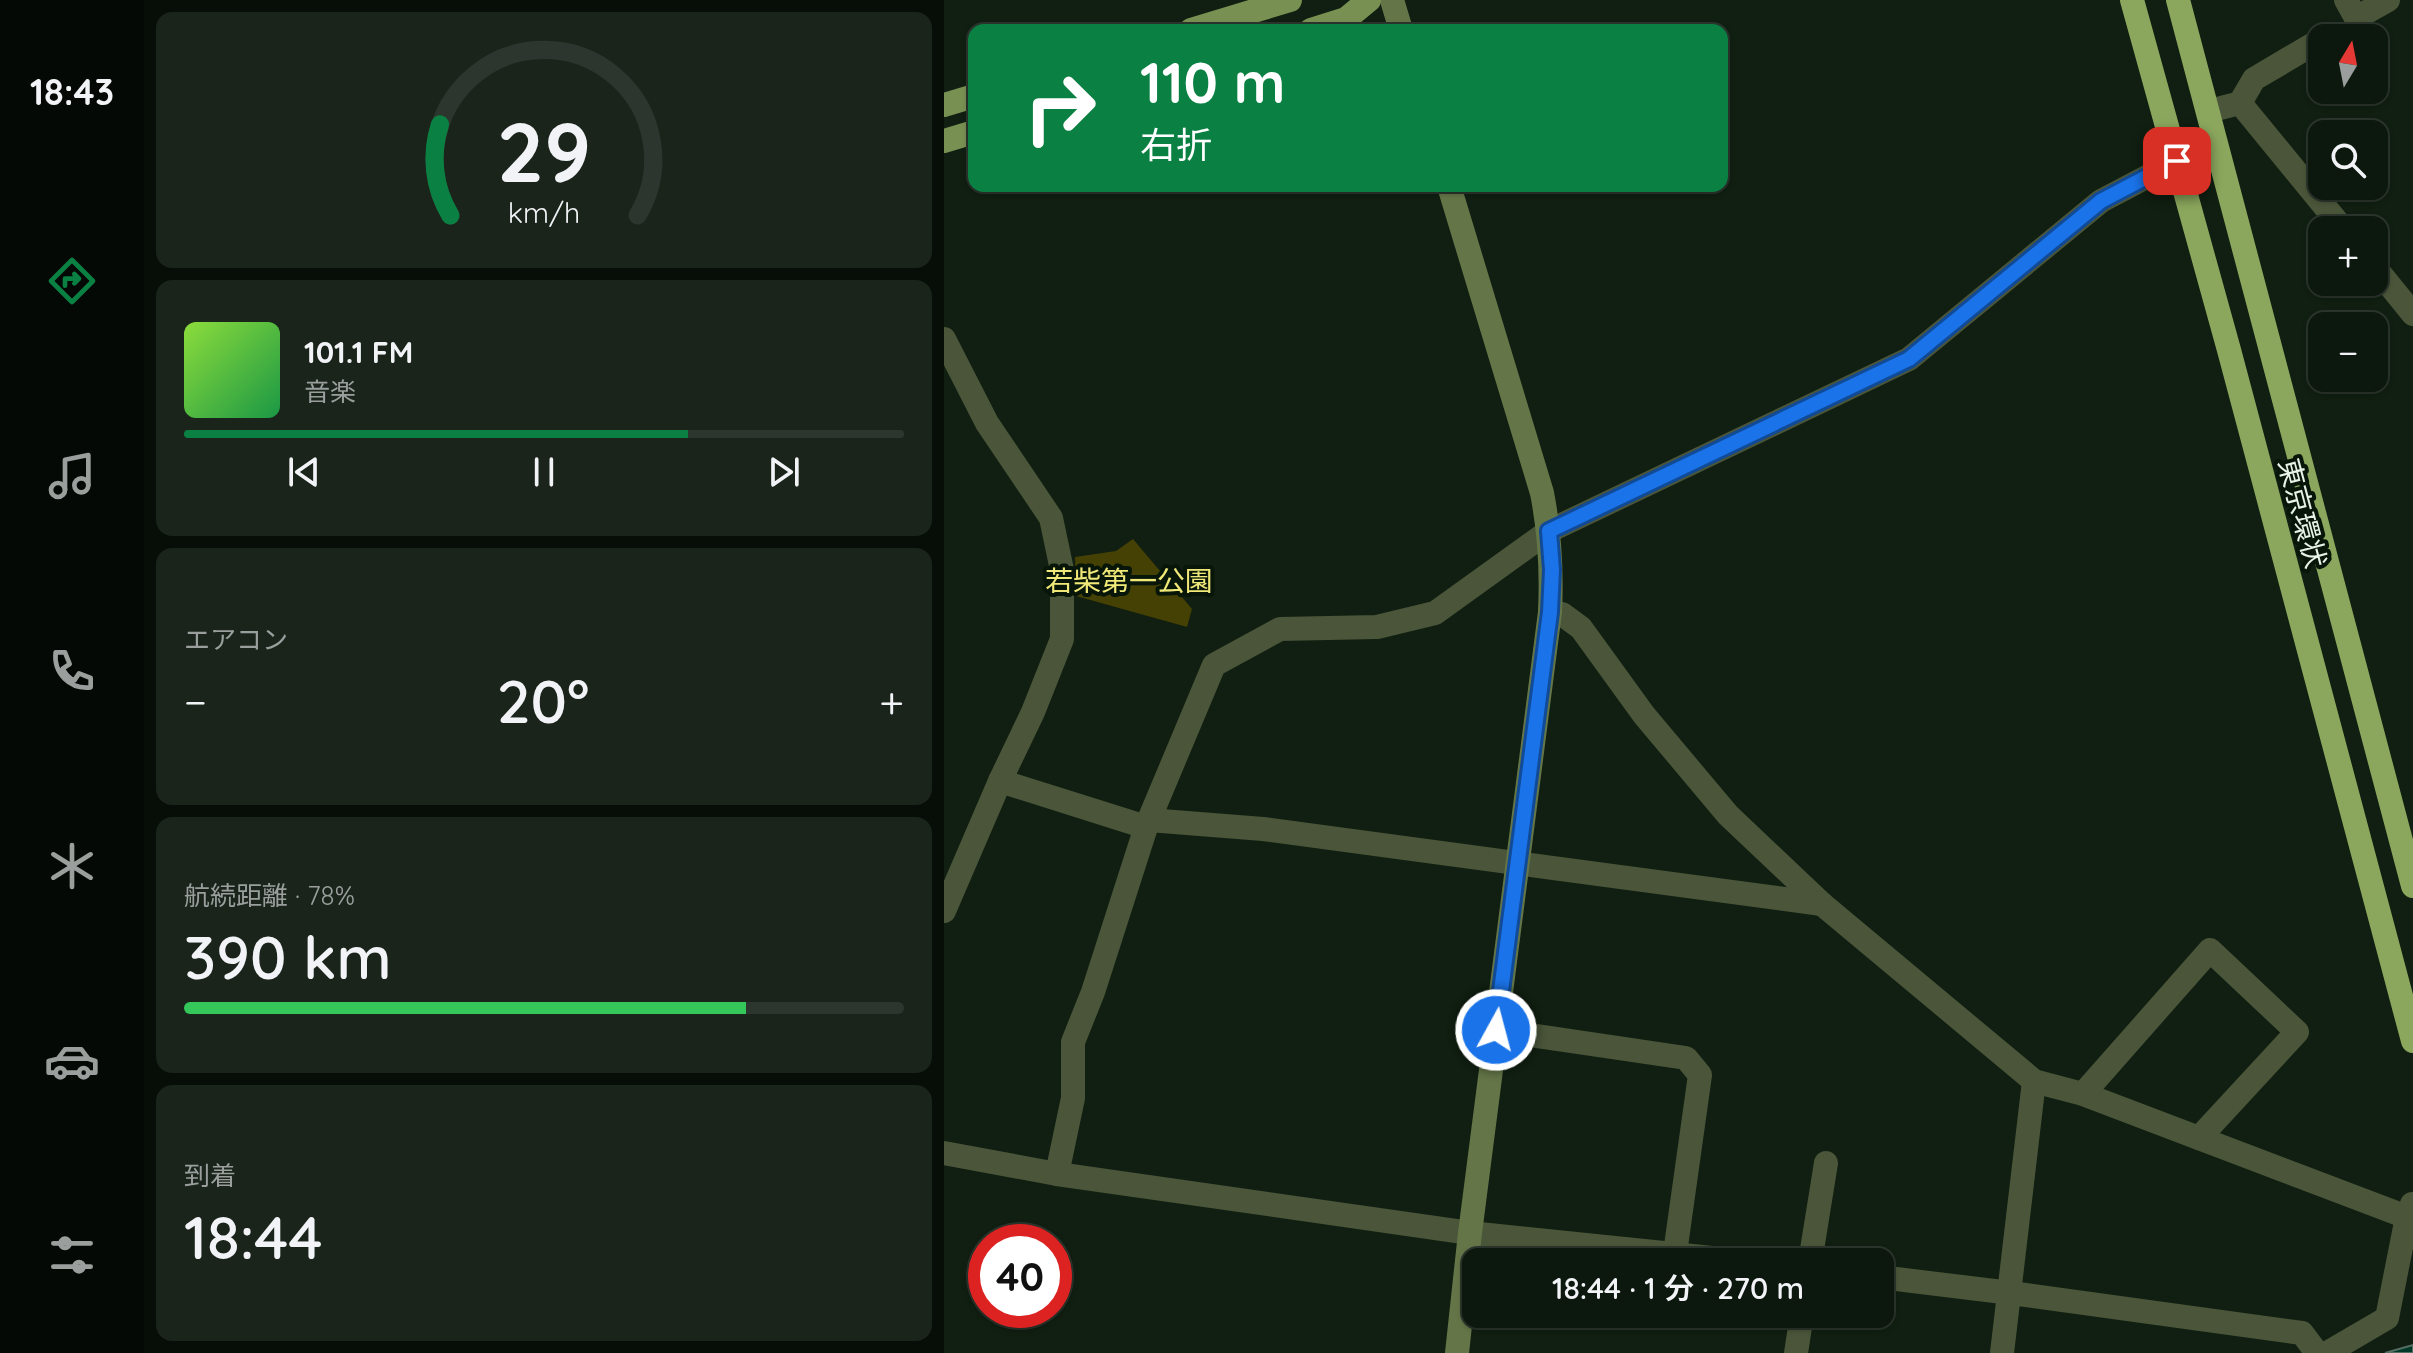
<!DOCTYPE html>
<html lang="ja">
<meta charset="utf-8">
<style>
body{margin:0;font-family:Quicksand,"Noto Sans JP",sans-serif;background:#1a241b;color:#f1f3f6;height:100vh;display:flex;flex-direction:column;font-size:30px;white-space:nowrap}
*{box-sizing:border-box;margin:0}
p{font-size:26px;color:#9a9f9d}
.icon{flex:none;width:44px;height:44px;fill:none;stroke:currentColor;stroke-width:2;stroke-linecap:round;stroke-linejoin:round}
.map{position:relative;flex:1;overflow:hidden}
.drawer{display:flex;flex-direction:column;gap:12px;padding:12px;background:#070d07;width:800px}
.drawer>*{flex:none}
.banner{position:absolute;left:24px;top:24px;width:760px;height:168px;border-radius:16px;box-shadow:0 2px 6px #0004,0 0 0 2px #2c362e;background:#0b8043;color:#fff;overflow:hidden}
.needle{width:52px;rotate:10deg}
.buttons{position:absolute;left:1364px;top:24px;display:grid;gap:16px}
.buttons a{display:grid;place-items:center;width:80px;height:80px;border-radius:16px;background:#0c170d;box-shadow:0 2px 6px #0004,0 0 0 2px #2c362e;font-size:40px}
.speed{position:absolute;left:24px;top:1224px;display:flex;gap:16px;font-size:40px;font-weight:700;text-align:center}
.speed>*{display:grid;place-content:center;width:104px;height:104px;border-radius:50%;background:#0c170d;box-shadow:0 2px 6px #0004,0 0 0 2px #2c362e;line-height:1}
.speed .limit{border:12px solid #d22;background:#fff;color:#111}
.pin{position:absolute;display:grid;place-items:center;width:68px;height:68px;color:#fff;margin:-34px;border-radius:16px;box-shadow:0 4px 12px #0006}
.me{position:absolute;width:88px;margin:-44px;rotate:7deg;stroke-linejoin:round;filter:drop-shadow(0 0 6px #0008)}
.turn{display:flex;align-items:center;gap:28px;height:168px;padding:0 40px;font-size:36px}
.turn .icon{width:104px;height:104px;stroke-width:2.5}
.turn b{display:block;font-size:56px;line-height:68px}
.big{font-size:60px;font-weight:600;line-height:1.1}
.drawer .widget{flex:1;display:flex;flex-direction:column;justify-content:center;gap:12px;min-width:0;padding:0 28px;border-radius:16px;background:#1a241b}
.drawer .dial{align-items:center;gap:0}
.dial svg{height:208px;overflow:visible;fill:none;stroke:#2c362e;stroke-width:7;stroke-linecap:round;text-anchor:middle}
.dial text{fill:#f1f3f6;stroke:none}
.song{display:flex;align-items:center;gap:24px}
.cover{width:96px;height:96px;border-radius:12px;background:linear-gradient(135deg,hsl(90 70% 55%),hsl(140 70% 35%))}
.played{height:8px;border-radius:4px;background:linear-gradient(90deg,#0b8043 70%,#2c362e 70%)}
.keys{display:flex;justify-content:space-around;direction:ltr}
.heat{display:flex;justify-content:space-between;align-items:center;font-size:44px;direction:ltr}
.charge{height:12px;border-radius:6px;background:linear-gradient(90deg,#34c759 78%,#2c362e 0)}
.trip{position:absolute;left:518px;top:1248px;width:432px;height:80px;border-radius:16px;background:#0c170d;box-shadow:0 2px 6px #0004,0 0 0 2px #2c362e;font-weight:600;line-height:80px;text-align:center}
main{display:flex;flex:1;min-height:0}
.tab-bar{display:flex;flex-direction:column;width:144px;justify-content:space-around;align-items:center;background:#050905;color:#9a9f9d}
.tab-bar .icon{width:56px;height:56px}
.tab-bar .active{color:#0b8043}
.tab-bar b{font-size:36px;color:#f1f3f6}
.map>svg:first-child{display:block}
</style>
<main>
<nav class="tab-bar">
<b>18:43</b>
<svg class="icon active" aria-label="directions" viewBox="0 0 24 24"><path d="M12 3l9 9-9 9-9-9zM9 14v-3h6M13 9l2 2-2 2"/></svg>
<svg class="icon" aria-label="music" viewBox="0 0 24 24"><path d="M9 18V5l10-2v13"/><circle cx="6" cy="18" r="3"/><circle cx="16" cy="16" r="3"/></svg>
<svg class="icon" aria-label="phone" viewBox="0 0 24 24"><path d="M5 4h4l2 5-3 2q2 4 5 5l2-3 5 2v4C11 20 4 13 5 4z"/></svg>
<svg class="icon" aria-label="climate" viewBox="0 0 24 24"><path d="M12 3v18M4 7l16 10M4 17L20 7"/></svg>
<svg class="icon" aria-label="car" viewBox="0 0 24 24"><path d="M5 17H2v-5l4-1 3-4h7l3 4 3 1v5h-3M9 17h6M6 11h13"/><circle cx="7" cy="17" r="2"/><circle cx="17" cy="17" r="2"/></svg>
<svg class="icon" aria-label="filters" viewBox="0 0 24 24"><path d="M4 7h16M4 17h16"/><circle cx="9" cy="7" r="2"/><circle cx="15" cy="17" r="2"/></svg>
</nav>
<section class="drawer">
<div class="widget dial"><svg viewBox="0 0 100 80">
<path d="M14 69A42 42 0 1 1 86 69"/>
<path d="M14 69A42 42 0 0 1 10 34" stroke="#0b8043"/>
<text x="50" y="56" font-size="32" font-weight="700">29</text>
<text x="50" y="72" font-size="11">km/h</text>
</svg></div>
<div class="widget">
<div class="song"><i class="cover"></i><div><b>101.1 FM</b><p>音楽</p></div></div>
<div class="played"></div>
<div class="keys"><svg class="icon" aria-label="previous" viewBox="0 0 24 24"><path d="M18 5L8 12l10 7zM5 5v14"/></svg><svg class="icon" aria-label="pause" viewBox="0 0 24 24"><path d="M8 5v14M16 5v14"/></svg><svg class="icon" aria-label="next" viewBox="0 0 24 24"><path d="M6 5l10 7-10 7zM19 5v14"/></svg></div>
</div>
<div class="widget"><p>エアコン</p>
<div class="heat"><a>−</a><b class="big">20°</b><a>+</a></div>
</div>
<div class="widget"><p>航続距離 · 78%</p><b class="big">390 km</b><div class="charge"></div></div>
<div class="widget"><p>到着</p><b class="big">18:44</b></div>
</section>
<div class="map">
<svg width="1469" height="1353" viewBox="0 0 1469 1353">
<rect width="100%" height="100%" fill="#101f11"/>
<!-- green -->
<polygon fill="#454003" points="189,539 248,609 243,627 132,596 131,557 172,551"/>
<!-- building -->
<polygon fill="#003828" stroke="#566f65" stroke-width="2" points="1469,1345 1469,1353 1441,1353"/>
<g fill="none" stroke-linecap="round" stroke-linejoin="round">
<!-- street -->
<g stroke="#4a5539" stroke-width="24">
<polyline points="1402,0 1412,18 1444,0"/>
<polyline points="1296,103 1400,230"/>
<polyline points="1265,111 1296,103 1310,79 1378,39"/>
<polyline points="1430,266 1469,314"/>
<polyline points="0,339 43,423 107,518 118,570 118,639 89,712 56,781 0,911"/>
<polyline points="606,612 618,614 637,628 700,715 784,815 878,904 1090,1081 1139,1094 1463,1217"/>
<polyline points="56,781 202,827"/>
<polyline points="205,820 319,829 878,904"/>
<polyline points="552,1030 742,1058 756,1075 731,1253"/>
<polyline points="1139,1094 1266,950 1353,1032 1255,1138"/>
<polyline points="0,1153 113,1174 526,1233 807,1262"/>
<polyline points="113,1174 129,1098 129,1042 149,992 202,827 270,665 336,629 433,627 491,613 605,531 965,359 1157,201 1233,161"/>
<polyline points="866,1262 882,1163"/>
<polyline points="936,1277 1067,1293 1358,1333 1373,1353"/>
<polyline points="852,1353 858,1314"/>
<polyline points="1058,1353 1090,1081"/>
<polyline points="1383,1353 1443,1318 1463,1217 1468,1204"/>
</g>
<!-- secondary -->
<g stroke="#647648" stroke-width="24">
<polyline points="448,0 457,30"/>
<path d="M505,186l93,307c8,41 10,78 8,119l-80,621 -13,120"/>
</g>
<!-- primary -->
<g stroke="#799053" stroke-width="24">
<polyline points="247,30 346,0"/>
<polyline points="367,30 402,19 425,0"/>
<polyline points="0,105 30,96"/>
<polyline points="0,141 30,132"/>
</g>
<!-- highway -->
<g stroke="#8ba75d" stroke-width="24">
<polyline points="1188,0 1285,350 1469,1041"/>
<polyline points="1234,0 1469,886"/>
</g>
</g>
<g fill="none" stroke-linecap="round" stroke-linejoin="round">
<defs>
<polyline id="route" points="552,1030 606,612 608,570 605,531 965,359 1157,201 1233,161"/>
</defs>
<!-- route casing -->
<use href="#route" stroke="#114b97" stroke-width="20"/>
<!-- route -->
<use href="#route" stroke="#1a73e8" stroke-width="14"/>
</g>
<g text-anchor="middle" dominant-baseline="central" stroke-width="8" stroke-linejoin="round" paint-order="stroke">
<!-- street labels -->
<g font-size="28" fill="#e8f2e8" stroke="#071609">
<text transform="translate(1359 513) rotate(75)">東京環状</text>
</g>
<!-- park labels -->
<g font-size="28" fill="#f0e878" stroke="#071609">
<text x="185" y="580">若柴第一公園</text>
</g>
</g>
</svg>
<div class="buttons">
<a><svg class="needle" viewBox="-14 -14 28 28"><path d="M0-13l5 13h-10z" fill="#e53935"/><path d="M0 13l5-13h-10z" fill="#9a9f9d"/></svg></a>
<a><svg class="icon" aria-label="search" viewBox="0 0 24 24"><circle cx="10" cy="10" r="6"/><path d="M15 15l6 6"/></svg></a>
<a>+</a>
<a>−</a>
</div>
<div class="speed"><div class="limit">40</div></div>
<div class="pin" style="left:1233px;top:161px;background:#d93025"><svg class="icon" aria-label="arrive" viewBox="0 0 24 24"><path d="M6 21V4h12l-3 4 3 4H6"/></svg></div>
<svg class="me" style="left:552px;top:1030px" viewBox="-20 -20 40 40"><circle r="17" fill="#1a73e8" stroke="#fff" stroke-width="3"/><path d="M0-11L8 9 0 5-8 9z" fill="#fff"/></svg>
<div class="trip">18:44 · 1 分 · 270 m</div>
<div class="banner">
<div class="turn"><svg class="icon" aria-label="right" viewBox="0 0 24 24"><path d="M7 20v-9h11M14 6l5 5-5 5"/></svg><div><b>110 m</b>右折</div></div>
</div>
</div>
</main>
